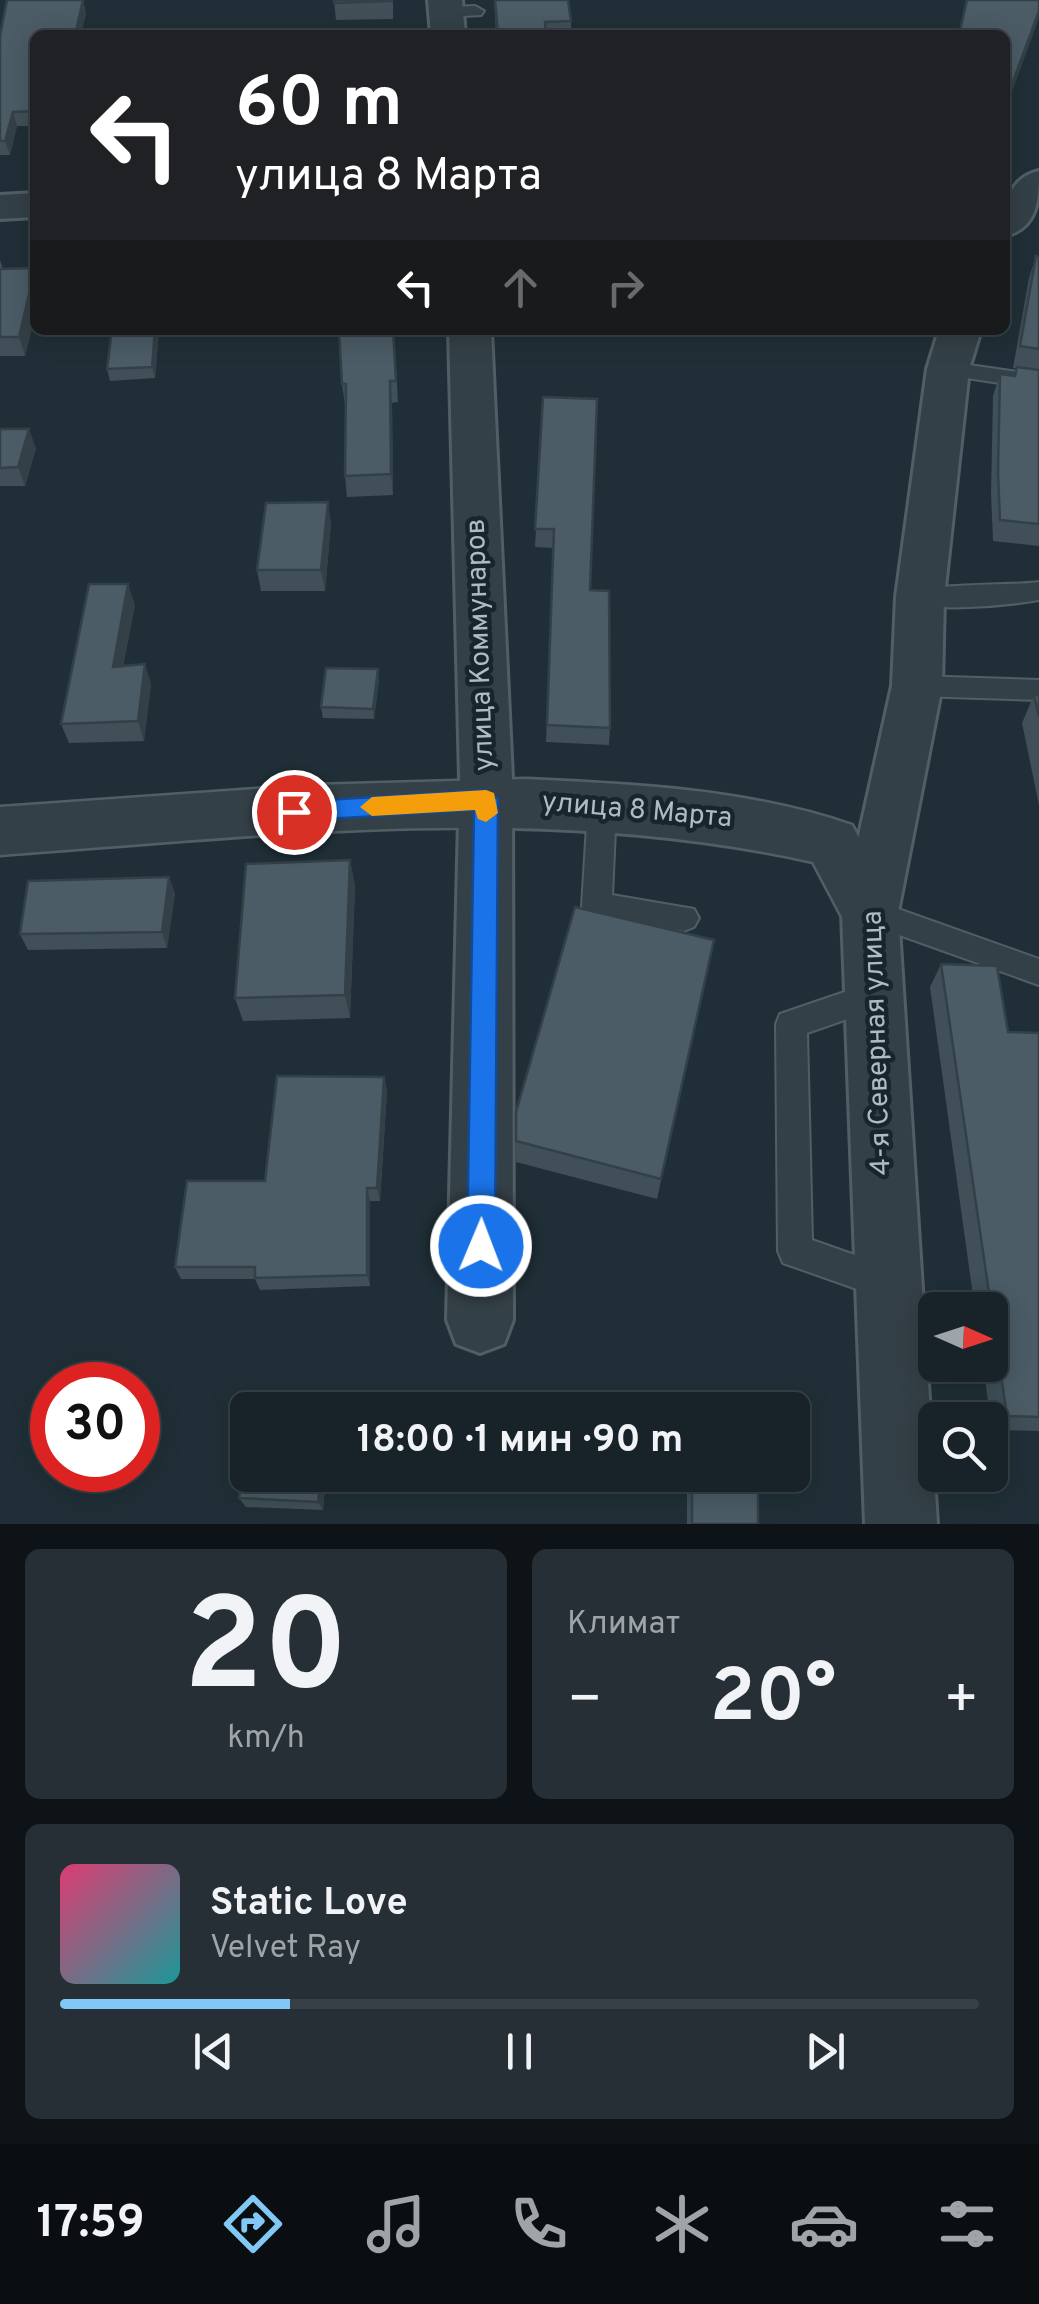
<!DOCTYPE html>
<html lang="ru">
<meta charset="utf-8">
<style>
body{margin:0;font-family:Overpass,sans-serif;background:#252f35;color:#f1f3f6;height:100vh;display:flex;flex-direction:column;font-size:38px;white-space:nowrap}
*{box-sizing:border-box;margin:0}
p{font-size:32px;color:#9fa4a8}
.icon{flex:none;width:55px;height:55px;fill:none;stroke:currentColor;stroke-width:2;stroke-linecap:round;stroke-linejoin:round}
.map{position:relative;height:1524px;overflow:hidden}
.side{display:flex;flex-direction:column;gap:25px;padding:25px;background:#0d1317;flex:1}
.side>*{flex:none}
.hud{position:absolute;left:30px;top:30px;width:980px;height:305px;border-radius:15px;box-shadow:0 5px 25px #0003,0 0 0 2px #364046;background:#202124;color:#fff;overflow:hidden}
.needle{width:65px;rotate:93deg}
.fabs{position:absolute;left:918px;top:1292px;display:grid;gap:20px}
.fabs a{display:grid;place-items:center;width:90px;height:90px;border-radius:15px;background:#182329;box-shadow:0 5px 25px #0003,0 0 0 2px #364046;font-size:50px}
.speed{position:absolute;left:30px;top:1362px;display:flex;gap:20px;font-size:50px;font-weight:700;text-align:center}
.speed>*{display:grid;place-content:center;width:130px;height:130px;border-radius:50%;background:#182329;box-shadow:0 5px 25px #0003,0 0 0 2px #364046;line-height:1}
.speed .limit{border:15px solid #d22;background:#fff;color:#111}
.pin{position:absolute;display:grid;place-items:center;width:85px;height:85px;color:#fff;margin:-42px;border:5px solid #fff;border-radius:50%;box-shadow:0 2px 10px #0007}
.me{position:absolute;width:110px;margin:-55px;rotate:1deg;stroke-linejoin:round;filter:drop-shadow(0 0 8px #0008)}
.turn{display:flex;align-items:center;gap:35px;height:210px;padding:0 40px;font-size:45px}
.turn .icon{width:130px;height:130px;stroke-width:2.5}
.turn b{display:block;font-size:70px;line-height:85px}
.lanes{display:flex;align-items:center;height:95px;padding:0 40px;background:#0003;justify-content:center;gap:50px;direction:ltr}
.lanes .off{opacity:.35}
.big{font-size:75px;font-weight:700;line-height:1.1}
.side .tile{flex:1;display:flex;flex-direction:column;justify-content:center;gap:15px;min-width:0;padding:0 35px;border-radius:15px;background:#252f35}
.side .dial{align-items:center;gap:0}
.dial b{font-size:130px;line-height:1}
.song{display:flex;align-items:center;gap:30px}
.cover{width:120px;height:120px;border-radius:15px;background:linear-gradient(135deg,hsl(340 70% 55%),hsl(180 70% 35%))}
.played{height:10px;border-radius:5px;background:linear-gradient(90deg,#81c8f6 25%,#364046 25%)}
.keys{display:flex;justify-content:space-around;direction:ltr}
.heat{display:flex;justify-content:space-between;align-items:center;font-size:55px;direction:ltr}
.side .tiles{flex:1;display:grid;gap:25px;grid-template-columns:1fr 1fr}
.tile:last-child{grid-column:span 2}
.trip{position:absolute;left:230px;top:1392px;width:580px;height:100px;border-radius:15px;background:#182329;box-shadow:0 5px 25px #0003,0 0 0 2px #364046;font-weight:700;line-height:100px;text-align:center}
.dock{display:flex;height:160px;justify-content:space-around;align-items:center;background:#0a0e10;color:#9fa4a8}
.dock .icon{width:70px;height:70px}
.dock .active{color:#81c8f6}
.dock b{font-size:45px;color:#f1f3f6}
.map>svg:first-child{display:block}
</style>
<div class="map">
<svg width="1039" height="1524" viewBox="0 0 1039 1524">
<rect width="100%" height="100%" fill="#202f37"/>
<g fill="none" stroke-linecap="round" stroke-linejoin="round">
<defs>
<g id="service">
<polygon points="475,6 484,11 481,15 446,17 437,12 446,7"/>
<polygon points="948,362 1039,375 1039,389 940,374 937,369"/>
<path d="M1039,582v18c-23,4 -120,16 -132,-3 9,-15 108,-11 132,-15z"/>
<polygon points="917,676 1039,680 1039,700 917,696 904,686"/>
<polygon points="602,797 612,801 616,809 612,895 694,909 699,918 694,927 684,931 587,915 582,906 588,809 592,801"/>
<polygon points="870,899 1039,959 1039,985 860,921 855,912 860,903"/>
<polygon points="874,982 885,986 889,996 885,1006 807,1033 812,1240 900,1271 905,1283 900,1295 888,1300 783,1263 778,1251 776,1024 780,1014"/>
</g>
<g id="minor">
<polygon points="428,0 462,0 465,35 431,35"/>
<path d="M1039,171c0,28 -1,57 -34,65 0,-29 1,-57 34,-65z"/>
<polygon points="35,193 35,217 0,219 0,195"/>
<polygon points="449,330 491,330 512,778 513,1320 504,1344 480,1353 456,1344 447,1320 460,778"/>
<polygon points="939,330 981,330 969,369 944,597 942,686 898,912 937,1524 865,1524 842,912 892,686 896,597 927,369"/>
</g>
<path id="tertiary" d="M525,779c109,5 223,10 327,46l47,87 -8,18 -21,8 -21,-8 -36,-68c-269,-60 -541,-27 -813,-7v-48l312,-22z"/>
</defs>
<!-- service casing -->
<use href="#service" stroke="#515e65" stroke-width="4"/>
<!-- minor casing -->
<use href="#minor" stroke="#515e65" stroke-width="6"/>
<!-- tertiary casing -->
<use href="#tertiary" stroke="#515e65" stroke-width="5"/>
<!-- service -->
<use href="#service" fill="#344047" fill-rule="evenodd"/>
<!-- minor -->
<use href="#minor" fill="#344047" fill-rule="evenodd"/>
<!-- tertiary -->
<use href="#tertiary" fill="#344047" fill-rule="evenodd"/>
</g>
<!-- wall -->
<g fill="#404f58">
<polygon points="83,0 86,14 35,35 35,126 17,126 10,155 0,155 0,36"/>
<polygon points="334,0 393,0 393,19 336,20"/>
<polygon points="494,0 568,0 571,21 571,35 496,35"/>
<polygon points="1036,256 1039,257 1039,546 993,541 991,494 993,396 1000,374 1014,376 1016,368 1013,368 1029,278"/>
<polygon points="0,260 3,269 35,268 35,316 25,356 0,356"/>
<polygon points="112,330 159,330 155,378 110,381 107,369"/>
<polygon points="394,330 398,402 392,403 393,495 347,497 345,476 345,405 342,384"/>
<polygon points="543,397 590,590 610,728 609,745 546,742 553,548 535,547"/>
<polygon points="0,429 36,448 25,486 0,486"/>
<polygon points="331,523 325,591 261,591 257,570"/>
<polygon points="135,605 123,666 151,684 144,741 69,743 61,724"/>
<polygon points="379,679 374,719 323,718 321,707"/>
<polygon points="1034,695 1039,695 1039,805 1022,723"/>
<polygon points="350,860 355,886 350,1018 243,1021 235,998"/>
<polygon points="175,893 167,948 28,950 20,934"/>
<polygon points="714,940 657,1199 516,1162 516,1141"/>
<polygon points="941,964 1008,1032 1039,1033 1039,1431 992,1430 983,1365 990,1365 990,1310 975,1310 930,987"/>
<polygon points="384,1077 387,1091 380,1201 370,1201 370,1286 260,1290 255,1279 181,1279 175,1267 265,1181"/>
<polygon points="326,1475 323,1510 246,1507 239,1498"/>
<rect x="687" y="1475" width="71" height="49"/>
</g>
<!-- shaded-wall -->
<g fill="#344047">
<polygon points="83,0 86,14 81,35 75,35"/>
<polygon points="1039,11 1039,18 1005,111 1005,103"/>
<polygon points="13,112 17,126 10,155 5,141"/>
<polygon points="35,273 35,316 25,356 19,337"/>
<polygon points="155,330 159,330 155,378 152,367"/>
<polygon points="390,381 392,403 393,495 391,474"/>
<polygon points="29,429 36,448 25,486 18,467"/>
<polygon points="328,502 331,523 325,591 321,570"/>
<polygon points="128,584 135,605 119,687 113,667"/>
<polygon points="145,664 151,684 144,741 138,721"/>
<polygon points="378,669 379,679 374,719 373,709"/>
<polygon points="350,860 355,886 350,1018 345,995"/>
<polygon points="169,877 175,893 167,948 162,932"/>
<polygon points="384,1077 387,1091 380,1201 377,1188"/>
<polygon points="367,1188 370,1201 370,1286 367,1275"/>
<polygon points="321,1475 326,1475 323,1510 318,1502"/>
</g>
<!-- building -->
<g fill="#4b5c66" stroke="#344047" stroke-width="2.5">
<polygon points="7,0 83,0 75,35 35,35 35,111 13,112 5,141 0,141 0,36"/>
<polygon points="334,0 392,0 392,1 334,3"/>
<polygon points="495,0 568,0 571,21 545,22 546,35 498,35"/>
<polygon points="967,0 1039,0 1039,11 1005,103 1005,35 959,35"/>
<polygon points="1036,256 1039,257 1039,349 1020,346"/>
<polygon points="35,268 19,337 0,337 0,269"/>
<polygon points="112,330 155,330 152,367 107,369"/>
<polygon points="339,330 393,330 396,381 390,381 391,474 345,476 346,384 342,384"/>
<polygon points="1017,367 1039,370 1039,524 1000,520 998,473 1000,374 1015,376"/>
<polygon points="543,397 597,399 590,590 609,591 610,728 547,725 554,529 535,529"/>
<polygon points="0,429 29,429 18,467 0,468"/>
<polygon points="328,502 321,570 257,570 266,503"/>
<polygon points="89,584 128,584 113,667 145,664 138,721 61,724"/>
<polygon points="326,668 378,669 373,709 321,707"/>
<polygon points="1034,695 1039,695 1039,717"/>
<polygon points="350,860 345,995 235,998 246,864"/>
<polygon points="169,877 162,932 20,934 28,881"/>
<polygon points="575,907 714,940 661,1179 516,1141 516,1112"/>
<polygon points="941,964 997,966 1008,1032 1039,1033 1039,1417 1007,1416"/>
<polygon points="277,1076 384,1077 377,1188 367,1188 367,1275 255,1278 255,1267 175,1267 187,1181 265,1181"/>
<polygon points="248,1436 248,1475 321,1475 318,1502 239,1498"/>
<rect x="692" y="1475" width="66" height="49"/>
</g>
<!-- route -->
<polygon fill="#1a73e8" stroke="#114b97" stroke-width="2.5" points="486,790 498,799 495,1246 491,1256 481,1260 471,1256 467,1246 474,810 294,821 283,812 294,802"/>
<!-- slow -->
<polygon fill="#f59e0b" points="486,790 494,793 498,813 486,822 478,819 475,810 372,816 360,807 372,797"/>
<g text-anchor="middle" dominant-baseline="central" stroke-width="9" stroke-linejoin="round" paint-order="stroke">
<!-- street labels -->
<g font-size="28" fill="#aebbc4" stroke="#19252c">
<text transform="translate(481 645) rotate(-92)">улица Коммунаров</text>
<text transform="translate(637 811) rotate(5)">улица 8 Марта</text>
<text transform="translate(878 1043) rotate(-92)">4-я Северная улица</text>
</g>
</g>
</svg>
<div class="fabs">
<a><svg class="needle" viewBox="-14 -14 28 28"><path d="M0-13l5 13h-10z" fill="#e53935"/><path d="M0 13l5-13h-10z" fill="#9fa4a8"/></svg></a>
<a><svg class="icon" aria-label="search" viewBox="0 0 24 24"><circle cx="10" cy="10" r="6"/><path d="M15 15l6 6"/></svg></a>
</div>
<div class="speed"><div class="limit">30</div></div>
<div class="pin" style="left:294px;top:812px;background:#d93025"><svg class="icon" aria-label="arrive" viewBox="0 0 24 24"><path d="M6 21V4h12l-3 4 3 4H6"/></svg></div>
<svg class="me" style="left:481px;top:1246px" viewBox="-20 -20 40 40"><circle r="17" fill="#1a73e8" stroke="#fff" stroke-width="3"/><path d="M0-11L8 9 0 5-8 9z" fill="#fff"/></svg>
<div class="trip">18:00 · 1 мин · 90 m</div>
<div class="hud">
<div class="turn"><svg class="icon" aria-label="left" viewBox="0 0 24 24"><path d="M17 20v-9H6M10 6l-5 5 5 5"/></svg><div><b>60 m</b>улица 8 Марта</div></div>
<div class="lanes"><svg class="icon" aria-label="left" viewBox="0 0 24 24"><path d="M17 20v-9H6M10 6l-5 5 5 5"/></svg><svg class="icon off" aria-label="ahead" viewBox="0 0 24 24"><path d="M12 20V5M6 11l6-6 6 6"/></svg><svg class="icon off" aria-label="right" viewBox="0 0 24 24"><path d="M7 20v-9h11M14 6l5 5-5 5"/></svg></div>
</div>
</div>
<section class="side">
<div class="tiles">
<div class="tile dial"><b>20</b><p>km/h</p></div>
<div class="tile"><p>Климат</p>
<div class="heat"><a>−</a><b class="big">20°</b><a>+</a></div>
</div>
<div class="tile">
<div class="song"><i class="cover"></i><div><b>Static Love</b><p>Velvet Ray</p></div></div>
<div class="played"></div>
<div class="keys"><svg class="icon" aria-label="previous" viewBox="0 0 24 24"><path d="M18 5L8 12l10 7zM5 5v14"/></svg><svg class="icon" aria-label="pause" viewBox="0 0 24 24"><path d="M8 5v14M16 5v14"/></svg><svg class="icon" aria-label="next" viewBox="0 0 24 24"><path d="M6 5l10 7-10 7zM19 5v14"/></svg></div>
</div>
</div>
</section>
<nav class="dock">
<b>17:59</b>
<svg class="icon active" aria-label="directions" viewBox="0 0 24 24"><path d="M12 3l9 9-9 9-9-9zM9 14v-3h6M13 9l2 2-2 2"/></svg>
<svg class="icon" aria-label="music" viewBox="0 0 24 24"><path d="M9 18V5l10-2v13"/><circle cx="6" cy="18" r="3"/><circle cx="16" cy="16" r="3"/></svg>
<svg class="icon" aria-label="phone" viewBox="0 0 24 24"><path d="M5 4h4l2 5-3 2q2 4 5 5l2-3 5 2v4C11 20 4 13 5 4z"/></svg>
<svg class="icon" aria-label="climate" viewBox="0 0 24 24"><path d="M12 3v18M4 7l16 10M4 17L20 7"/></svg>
<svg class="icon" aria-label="car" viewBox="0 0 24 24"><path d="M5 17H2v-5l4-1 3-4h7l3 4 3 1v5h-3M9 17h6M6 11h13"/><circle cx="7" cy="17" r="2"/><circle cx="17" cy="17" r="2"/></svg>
<svg class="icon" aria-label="filters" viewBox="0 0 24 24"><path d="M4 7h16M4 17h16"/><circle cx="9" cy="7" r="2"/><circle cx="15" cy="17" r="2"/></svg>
</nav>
